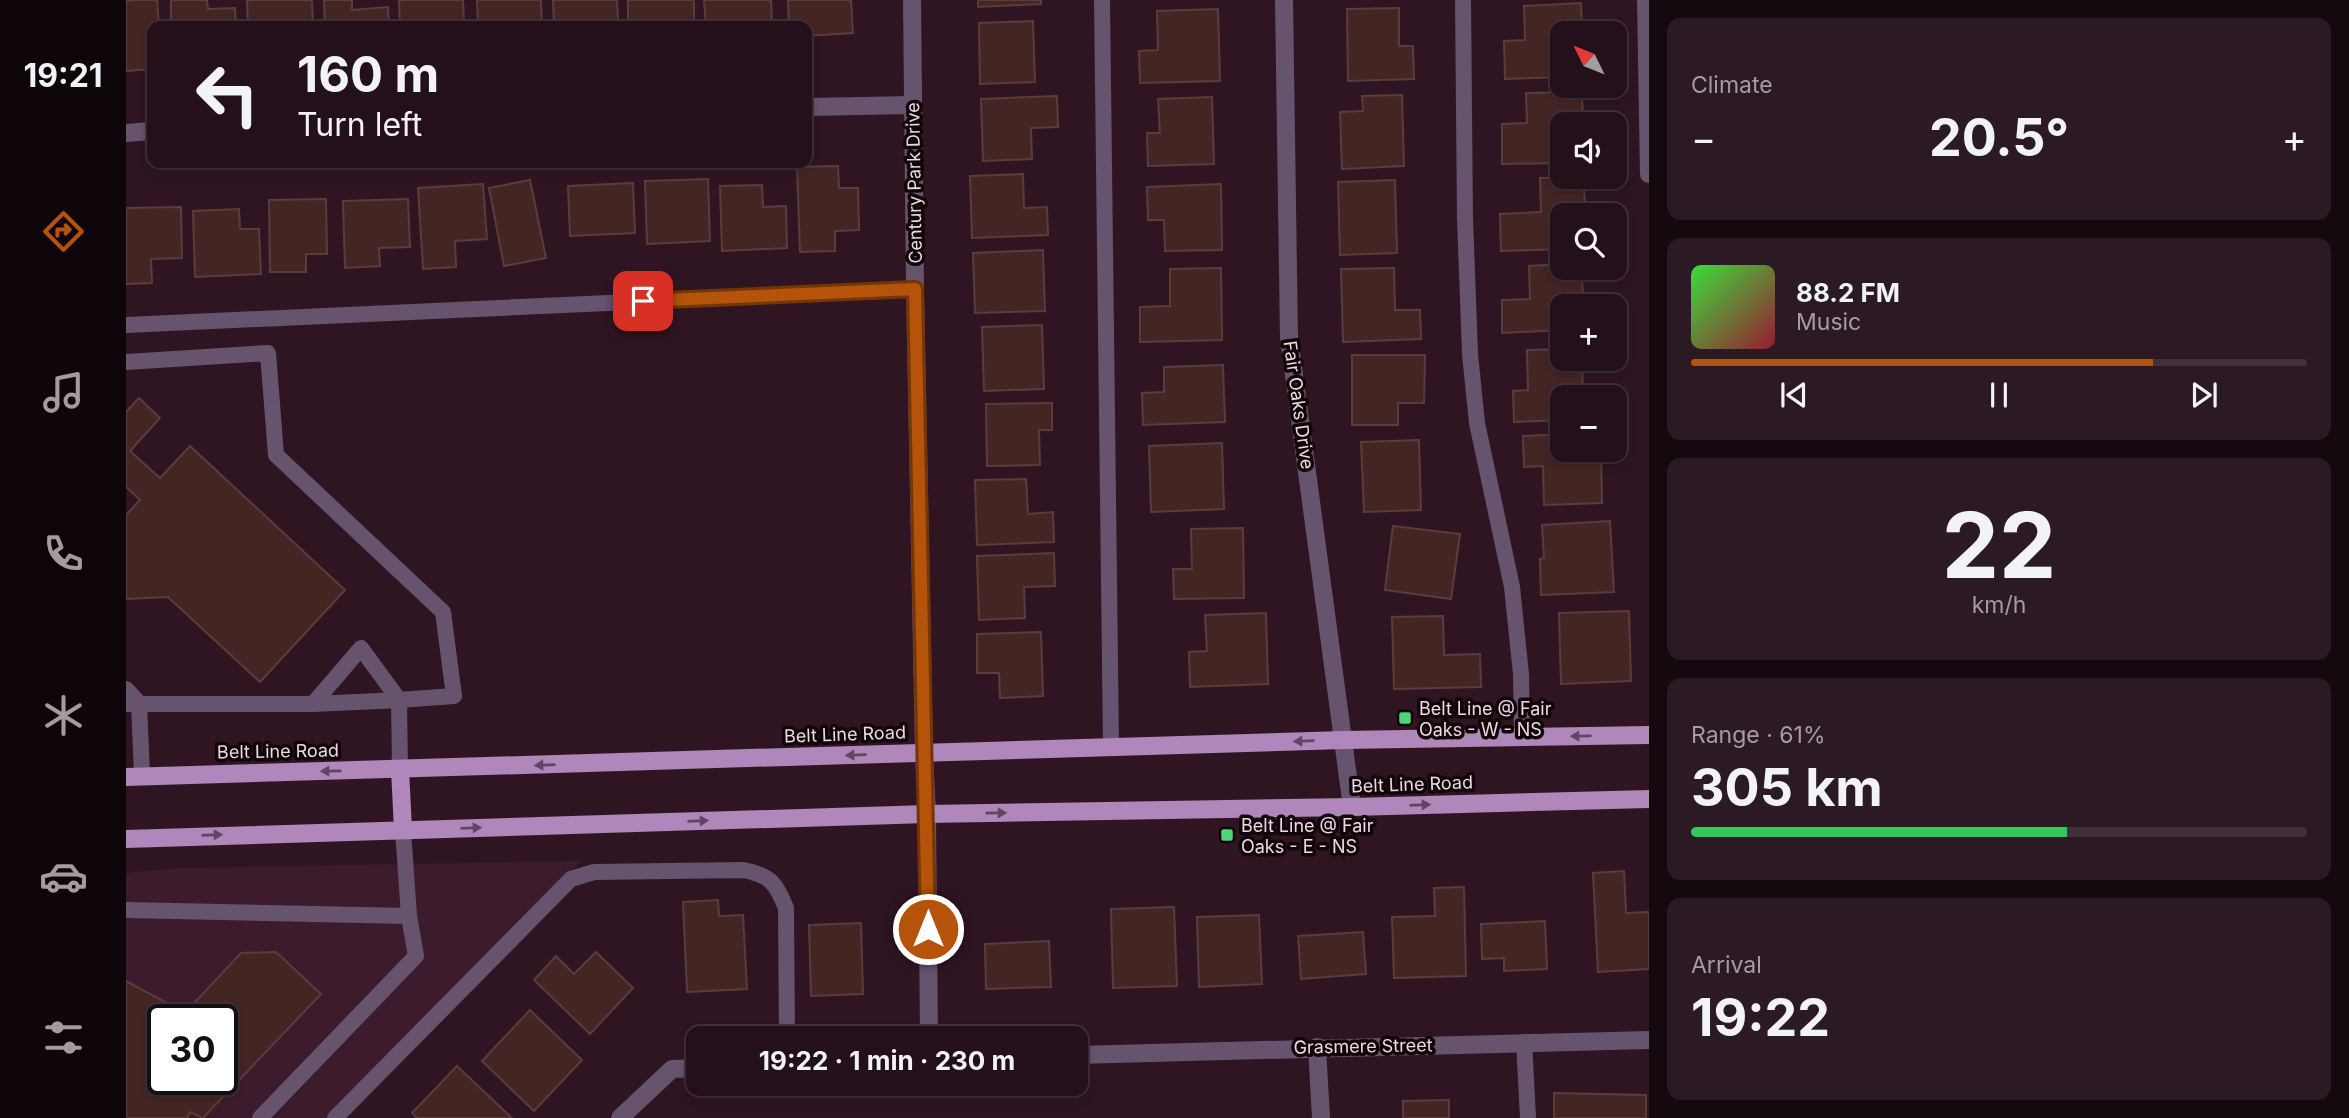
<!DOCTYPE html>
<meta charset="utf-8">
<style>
body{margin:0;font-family:Inter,sans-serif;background:#2b1923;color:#f1f3f6;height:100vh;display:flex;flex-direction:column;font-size:26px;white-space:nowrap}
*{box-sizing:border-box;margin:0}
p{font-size:23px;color:#a39da2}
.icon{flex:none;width:38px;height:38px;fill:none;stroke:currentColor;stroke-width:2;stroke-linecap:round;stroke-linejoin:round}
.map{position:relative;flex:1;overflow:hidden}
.panel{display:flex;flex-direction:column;gap:18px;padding:18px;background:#13090e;width:700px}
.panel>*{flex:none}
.banner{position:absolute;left:21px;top:21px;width:665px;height:147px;border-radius:14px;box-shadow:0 4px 10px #0003,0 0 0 2px #403039;background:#23101a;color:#f1f3f6;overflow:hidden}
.needle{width:46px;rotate:313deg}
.fabs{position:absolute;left:1424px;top:21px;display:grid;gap:14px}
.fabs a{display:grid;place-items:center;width:77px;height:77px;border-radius:14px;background:#23101a;box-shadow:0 4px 10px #0003,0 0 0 2px #403039;font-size:35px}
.speed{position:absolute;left:21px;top:1004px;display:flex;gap:14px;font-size:35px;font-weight:700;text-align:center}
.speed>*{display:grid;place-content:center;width:91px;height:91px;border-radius:50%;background:#23101a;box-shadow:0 4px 10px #0003,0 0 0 2px #403039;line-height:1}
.speed .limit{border:4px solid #111;border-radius:10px;background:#fff;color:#111}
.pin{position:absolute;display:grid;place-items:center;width:60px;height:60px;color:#fff;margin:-30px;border-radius:14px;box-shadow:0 4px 10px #0006}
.me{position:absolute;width:77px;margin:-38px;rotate:0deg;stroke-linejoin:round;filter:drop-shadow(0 0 5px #0008)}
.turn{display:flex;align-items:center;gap:24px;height:147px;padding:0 35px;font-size:32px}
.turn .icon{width:91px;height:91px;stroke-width:2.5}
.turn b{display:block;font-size:49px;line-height:60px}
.big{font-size:52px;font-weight:700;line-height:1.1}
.panel .tile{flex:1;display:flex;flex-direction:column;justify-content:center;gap:10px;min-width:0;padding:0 24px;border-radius:14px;background:#2b1923}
.panel .dial{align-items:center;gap:0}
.dial b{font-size:91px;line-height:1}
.song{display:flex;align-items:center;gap:21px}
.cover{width:84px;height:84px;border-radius:10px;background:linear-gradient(135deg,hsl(120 70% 55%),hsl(350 70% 35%))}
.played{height:7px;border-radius:4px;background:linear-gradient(90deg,#b45309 75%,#403039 75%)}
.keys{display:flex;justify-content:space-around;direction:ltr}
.heat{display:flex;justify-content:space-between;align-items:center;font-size:38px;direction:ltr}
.charge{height:10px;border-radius:5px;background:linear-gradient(90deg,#34c759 61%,#403039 0)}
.trip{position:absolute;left:560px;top:1026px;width:402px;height:70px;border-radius:14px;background:#23101a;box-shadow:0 4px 10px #0003,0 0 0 2px #403039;font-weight:700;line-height:70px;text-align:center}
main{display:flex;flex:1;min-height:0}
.menu{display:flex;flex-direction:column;width:126px;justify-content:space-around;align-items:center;background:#0e060a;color:#a39da2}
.menu .icon{width:49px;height:49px}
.menu .on{color:#b45309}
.menu b{font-size:32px;color:#f1f3f6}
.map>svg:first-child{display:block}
</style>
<main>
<nav class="menu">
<b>19:21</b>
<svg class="icon on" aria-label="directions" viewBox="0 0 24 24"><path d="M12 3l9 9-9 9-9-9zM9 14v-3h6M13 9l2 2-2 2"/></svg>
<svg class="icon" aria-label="music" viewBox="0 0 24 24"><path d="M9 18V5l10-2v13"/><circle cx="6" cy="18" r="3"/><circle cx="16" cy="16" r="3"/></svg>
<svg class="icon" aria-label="phone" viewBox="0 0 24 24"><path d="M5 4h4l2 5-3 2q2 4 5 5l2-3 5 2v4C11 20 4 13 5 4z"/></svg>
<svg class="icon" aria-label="climate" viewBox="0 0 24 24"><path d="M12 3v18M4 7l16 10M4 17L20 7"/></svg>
<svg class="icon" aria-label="car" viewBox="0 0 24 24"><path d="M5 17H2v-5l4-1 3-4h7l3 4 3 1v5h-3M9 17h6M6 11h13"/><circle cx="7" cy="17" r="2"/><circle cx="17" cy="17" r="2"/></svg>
<svg class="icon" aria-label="filters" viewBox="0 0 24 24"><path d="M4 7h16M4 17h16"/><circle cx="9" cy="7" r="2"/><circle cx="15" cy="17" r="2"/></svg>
</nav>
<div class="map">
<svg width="1523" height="1118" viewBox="0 0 1523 1118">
<rect width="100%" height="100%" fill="#2f1522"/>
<!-- built -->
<path fill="#3c1c2c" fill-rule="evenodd" d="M455,861l-254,257h-201v-245l55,-5zM37,1020h59v60h-59z"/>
<!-- building -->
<g fill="#432524" stroke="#5c3c3b" stroke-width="2" fill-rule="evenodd">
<polygon points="7,0 31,0 33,26 26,26 26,69 0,71 0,1"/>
<polygon points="45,0 81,0 82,9 109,8 110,26 45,26"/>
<polygon points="121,0 186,0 187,26 122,26"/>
<polygon points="198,0 226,0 226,10 262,7 263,26 199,26"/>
<polygon points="273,0 337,0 338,26 274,26"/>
<polygon points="351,0 415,0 416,26 352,26"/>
<polygon points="427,0 491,0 492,21 474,21 474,26 428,26"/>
<rect x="502" y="0" width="66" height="26"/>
<polygon points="578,0 645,0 646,26 580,26"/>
<polygon points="662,0 725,0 727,33 681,36 681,26 663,26"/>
<polygon points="852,0 915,0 915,4 852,7"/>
<polygon points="1455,3 1456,33 1437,33 1437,77 1379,79 1378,41 1399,40 1398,6"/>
<polygon points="1273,8 1273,46 1287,46 1288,79 1222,81 1221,9"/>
<polygon points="1092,9 1094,81 1014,83 1013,51 1032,50 1031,11"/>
<polygon points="907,21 909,82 854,84 853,23"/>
<polygon points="1456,92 1457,124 1437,124 1437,163 1376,164 1376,124 1401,123 1400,93"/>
<polygon points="1276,95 1278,166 1216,169 1214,112 1237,111 1236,96"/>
<polygon points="931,96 932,127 905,128 906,159 857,161 855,99"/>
<polygon points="1086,97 1088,164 1022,166 1021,133 1034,133 1032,99"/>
<polygon points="712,166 713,188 732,188 733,230 709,231 709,251 674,252 671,167"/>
<polygon points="897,174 898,208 921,207 922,235 846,238 844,176"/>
<polygon points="1458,177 1459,215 1437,215 1437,249 1375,251 1374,214 1415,212 1414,178"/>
<polygon points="582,179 584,241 521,244 519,181"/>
<polygon points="404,180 420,258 378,266 363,188"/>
<polygon points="1269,180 1271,253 1214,255 1212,182"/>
<polygon points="507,183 509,233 444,236 442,186"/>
<polygon points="357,184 361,239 329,241 330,267 297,269 292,188"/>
<polygon points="1095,184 1096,250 1039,251 1038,220 1022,220 1021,187"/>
<polygon points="636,185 637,207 660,206 661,248 596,251 594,186"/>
<polygon points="200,199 201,254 180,254 180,272 144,272 143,200"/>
<polygon points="282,199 284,247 253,248 254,266 219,268 217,201"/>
<polygon points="55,207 56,258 25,259 26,283 0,284 0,208"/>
<polygon points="113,209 114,229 133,229 135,274 69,277 67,211"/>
<polygon points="917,250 919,311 849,313 847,253"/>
<polygon points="1437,264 1437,268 1456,268 1457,306 1437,306 1437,330 1376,333 1376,300 1404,299 1403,266"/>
<polygon points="1095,268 1096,340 1014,342 1014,307 1044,306 1044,269"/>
<polygon points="1268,268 1269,310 1294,310 1295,339 1217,342 1215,269"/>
<polygon points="916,325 918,389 858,391 856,327"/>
<polygon points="1437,349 1437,359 1456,359 1457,397 1437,397 1437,420 1388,422 1387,391 1402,390 1401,350"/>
<polygon points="1226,355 1299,355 1298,403 1272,403 1272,425 1226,425"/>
<polygon points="1097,365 1099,422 1017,425 1016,393 1038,392 1038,367"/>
<polygon points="13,398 34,418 4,451 34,478 64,446 219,590 134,682 42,597 0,599 0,515 14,500 0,487 0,412"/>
<polygon points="926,403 926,430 913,430 914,465 861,466 860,404"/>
<polygon points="1437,434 1437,450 1475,450 1476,503 1418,505 1417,466 1398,467 1397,436"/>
<polygon points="1293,440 1295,510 1238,512 1235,442"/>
<polygon points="1096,443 1098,509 1025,512 1023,446"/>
<polygon points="900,479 902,514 927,512 928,542 851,545 849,480"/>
<polygon points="1484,521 1488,592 1415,595 1414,559 1418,558 1416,525"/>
<polygon points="1267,526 1334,534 1325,599 1259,590"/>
<polygon points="1117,528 1118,598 1048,599 1047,569 1066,569 1065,529"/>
<polygon points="928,553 929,586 898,587 899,618 853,620 851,556"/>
<polygon points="1503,611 1505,681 1435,684 1433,613"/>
<polygon points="1140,613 1142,684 1064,687 1063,652 1081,651 1079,615"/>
<polygon points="1317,616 1318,655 1354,654 1355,687 1268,689 1266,617"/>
<polygon points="915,632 917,696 874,698 873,673 851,673 851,634"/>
<polygon points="1498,871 1500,913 1523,912 1523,969 1472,972 1467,873"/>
<polygon points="1338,887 1340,976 1268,978 1266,917 1309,916 1308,888"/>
<polygon points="592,900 593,916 617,915 621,989 561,992 557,902"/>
<polygon points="1048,907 1051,986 987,988 985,909"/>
<polygon points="1133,915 1136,984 1073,987 1071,917"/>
<polygon points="1419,921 1421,969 1378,971 1378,958 1356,959 1355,924"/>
<polygon points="735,923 737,994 685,996 683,925"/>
<polygon points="1237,932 1240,974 1175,979 1172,936"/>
<polygon points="923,941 925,987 860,989 859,944"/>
<path d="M150,952l45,42 -118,124 -13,-6 -3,6h-61v-137l59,32 56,-60zM37,1020h59v60h-59z"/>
<polygon points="470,952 507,988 464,1034 408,980 430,956 448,974"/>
<polygon points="404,1010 456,1060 408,1111 356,1061"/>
<polygon points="331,1066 386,1118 291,1118 286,1113"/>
<polygon points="1428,1093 1520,1095 1520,1118 1428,1118"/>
<polygon points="1323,1100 1323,1118 1277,1118 1277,1101"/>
</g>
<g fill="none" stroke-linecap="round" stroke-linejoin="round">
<!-- lane -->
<g stroke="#66536d" stroke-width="16">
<polyline points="976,0 985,747"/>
<polyline points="1337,0 1339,218 1344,354 1351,423 1386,587 1395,674 1396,737"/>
<polyline points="0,325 789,289"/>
<polyline points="0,362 142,353 150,455 317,612 328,696 273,700 235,648 187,704"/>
<polyline points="0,689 13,703 16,775"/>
<polyline points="0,704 187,704 273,700 274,769"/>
<polyline points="0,910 283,916 277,830"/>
<polyline points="1398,1042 1402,1118"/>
<polyline points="134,1118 290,956 283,916"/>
<path d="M209,1118l236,-239 23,-7 150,-2c27,6 32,13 42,38l1,130"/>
</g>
<!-- street -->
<g stroke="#66536d" stroke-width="18">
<polyline points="786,0 789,289 798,753 801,814 803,1038"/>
<polyline points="1158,0 1163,338 1226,807"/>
<polyline points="1520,0 1523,174"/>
<polyline points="681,107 787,105"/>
<polyline points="0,133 26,131"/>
<polyline points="1191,1047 1195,1118"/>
<polyline points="950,1055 1523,1040"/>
<polyline points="494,1118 546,1069 572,1068"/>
</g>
<!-- primary -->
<g stroke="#af87bb" stroke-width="18">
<polyline points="274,769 277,830"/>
<polyline points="0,777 1218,740 1523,735"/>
<polyline points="0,839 801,814 1226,807 1523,799"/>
</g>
</g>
<!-- one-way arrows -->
<defs><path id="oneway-solid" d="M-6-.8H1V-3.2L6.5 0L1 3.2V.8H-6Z" transform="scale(1.75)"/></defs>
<g fill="#604662">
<use href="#oneway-solid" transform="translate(1455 736) rotate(179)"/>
<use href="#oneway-solid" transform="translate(1178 741) rotate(178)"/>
<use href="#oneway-solid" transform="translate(730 755) rotate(178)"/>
<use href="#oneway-solid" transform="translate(419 765) rotate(178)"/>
<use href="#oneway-solid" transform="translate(205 771) rotate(179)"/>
<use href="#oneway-solid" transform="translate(1294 805) rotate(-2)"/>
<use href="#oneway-solid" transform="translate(870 813) rotate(-1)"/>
<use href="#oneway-solid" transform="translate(572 821) rotate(-2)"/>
<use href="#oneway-solid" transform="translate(345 828) rotate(-2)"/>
<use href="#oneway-solid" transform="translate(86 835) rotate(-2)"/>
</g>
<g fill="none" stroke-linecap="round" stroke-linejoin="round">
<defs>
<polyline id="route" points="517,301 789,289 802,929"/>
</defs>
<!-- route casing -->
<use href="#route" stroke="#753606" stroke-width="18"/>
<!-- route -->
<use href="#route" stroke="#b45309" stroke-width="12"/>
</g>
<!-- markers -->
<g fill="#4bd677" stroke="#10060a" stroke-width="2.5">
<rect x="1272" y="711" width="14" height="14" rx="3.5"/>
<rect x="1094" y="828" width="14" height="14" rx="3.5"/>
</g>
<g text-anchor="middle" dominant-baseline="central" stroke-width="7" stroke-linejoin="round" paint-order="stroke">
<!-- street labels -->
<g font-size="18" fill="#ecd9e1" stroke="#10060a">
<text transform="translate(788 183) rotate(-91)">Century Park Drive</text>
<text transform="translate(1173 405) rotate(82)">Fair Oaks Drive</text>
<text transform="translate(719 734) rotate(-2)">Belt Line Road</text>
<text transform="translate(152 751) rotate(-1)">Belt Line Road</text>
<text transform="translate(1286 784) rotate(-2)">Belt Line Road</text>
<text transform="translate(1237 1046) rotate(-1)">Grasmere Street</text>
</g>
<!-- poi labels -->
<g font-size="18" fill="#ecd9e1" stroke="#10060a" text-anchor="start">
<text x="1293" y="708">Belt Line @ Fair<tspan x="1293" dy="21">Oaks - W - NS</tspan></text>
<text x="1115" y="825">Belt Line @ Fair<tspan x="1115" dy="21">Oaks - E - NS</tspan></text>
</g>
</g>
</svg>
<div class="fabs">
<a><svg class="needle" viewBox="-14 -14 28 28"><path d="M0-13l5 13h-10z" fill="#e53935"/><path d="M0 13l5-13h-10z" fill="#a39da2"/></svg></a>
<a><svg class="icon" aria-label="sound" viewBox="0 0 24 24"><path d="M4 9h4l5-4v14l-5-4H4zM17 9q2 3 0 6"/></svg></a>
<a><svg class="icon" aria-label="search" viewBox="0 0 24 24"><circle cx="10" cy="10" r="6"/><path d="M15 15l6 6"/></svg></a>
<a>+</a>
<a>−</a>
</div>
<div class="speed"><div class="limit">30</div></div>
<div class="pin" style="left:517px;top:301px;background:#d93025"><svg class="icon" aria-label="arrive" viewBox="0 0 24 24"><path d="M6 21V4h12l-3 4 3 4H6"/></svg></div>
<svg class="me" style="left:802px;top:929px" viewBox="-20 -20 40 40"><circle r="17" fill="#b45309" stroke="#fff" stroke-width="3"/><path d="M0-11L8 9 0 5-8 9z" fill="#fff"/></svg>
<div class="trip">19:22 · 1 min · 230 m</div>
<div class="banner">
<div class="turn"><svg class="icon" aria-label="left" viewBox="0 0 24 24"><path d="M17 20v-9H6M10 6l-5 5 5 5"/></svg><div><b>160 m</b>Turn left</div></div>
</div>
</div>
<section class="panel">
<div class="tile"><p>Climate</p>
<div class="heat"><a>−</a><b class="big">20.5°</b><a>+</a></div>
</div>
<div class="tile">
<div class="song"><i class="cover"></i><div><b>88.2 FM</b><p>Music</p></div></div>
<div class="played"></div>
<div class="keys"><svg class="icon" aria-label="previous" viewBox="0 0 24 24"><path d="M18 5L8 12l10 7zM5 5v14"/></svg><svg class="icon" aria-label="pause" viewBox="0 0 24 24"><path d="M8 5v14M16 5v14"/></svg><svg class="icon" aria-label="next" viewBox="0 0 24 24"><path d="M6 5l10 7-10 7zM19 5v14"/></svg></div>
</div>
<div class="tile dial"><b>22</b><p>km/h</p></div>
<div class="tile"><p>Range · 61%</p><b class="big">305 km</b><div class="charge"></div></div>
<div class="tile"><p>Arrival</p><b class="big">19:22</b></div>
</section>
</main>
